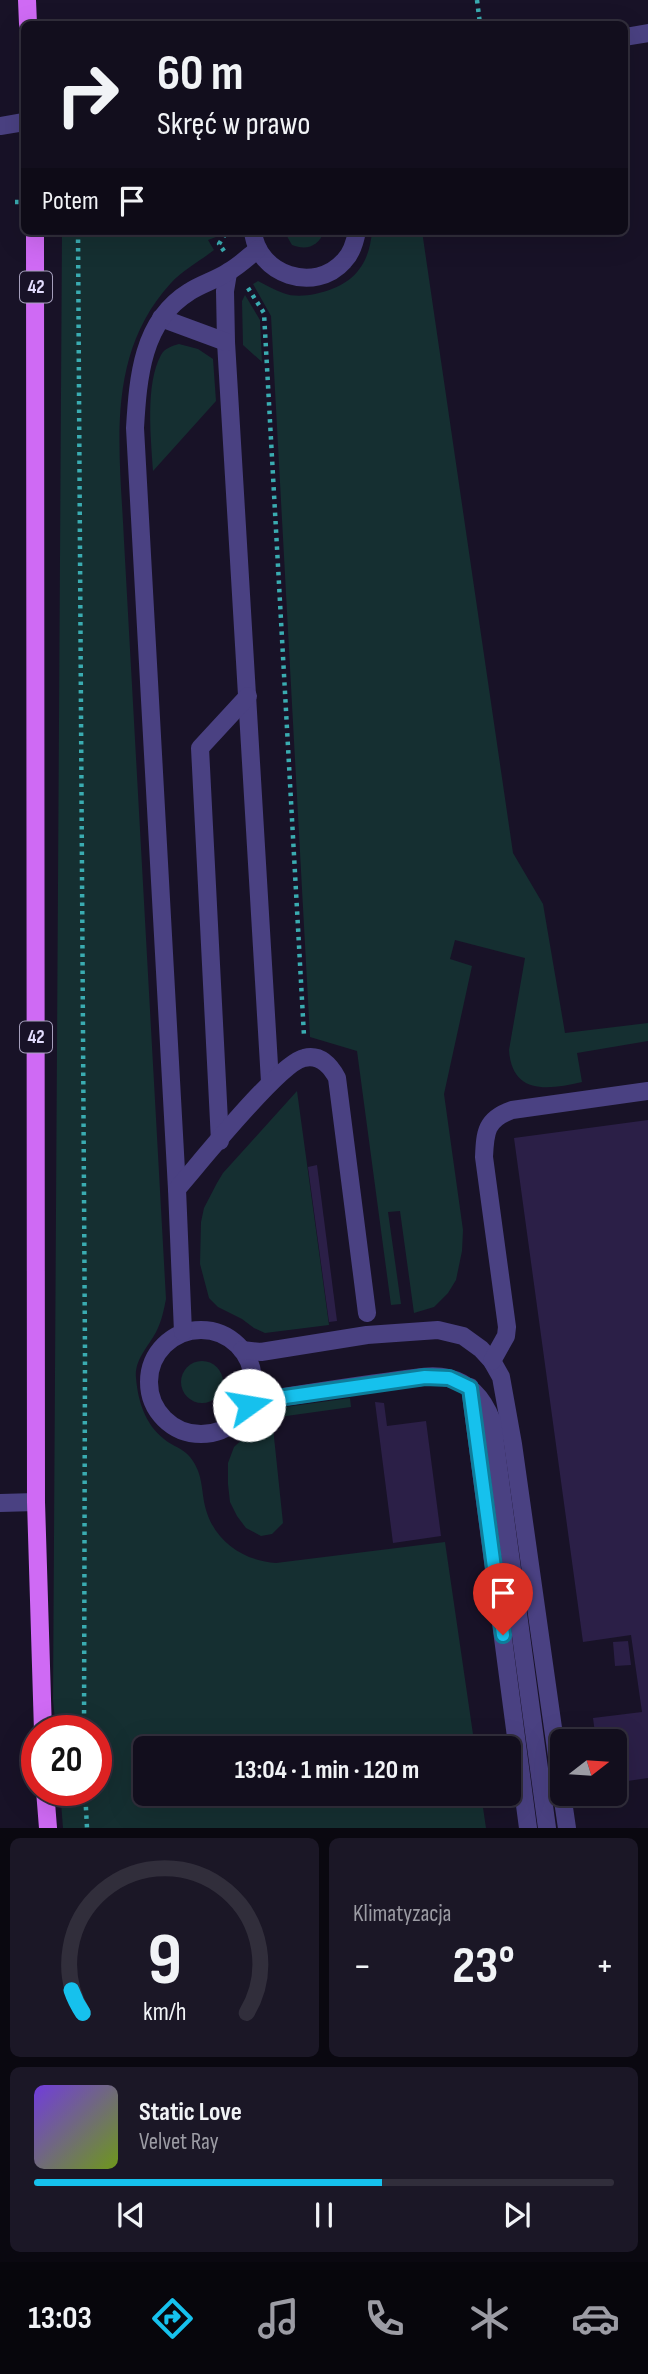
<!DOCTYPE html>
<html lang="pl">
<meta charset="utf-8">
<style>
body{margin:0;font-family:"Sofia Sans Condensed",sans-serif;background:#1b1726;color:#f1f3f6;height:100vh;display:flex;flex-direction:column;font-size:26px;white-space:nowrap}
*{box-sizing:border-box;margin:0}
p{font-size:23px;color:#9c9ca4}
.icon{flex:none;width:38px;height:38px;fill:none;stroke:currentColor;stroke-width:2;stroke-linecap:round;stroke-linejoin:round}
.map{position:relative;height:1828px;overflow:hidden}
.details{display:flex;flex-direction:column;gap:10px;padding:10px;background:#0a0810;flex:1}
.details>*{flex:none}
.banner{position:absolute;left:21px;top:21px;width:607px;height:214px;border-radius:10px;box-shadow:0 7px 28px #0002,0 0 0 2px #312e3b;background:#120e1d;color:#f1f3f6;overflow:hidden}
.needle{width:46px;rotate:73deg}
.controls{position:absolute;left:550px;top:1729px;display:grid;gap:14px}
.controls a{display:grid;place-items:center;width:77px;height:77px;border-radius:10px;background:#120e1d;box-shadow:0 7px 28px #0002,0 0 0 2px #312e3b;font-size:35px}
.speed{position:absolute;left:21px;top:1715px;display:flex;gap:14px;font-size:35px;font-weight:700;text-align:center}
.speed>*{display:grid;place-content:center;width:91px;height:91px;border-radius:50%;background:#120e1d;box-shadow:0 7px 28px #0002,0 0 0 2px #312e3b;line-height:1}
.speed .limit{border:10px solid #d22;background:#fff;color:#111}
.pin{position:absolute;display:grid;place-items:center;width:60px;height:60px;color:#fff;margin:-72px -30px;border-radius:50% 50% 50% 0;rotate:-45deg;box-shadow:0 0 7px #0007}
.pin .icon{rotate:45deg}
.me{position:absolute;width:77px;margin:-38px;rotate:77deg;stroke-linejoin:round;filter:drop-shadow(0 0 5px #0008)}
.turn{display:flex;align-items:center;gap:24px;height:147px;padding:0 21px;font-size:32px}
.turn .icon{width:91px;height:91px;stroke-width:2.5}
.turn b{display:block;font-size:49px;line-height:60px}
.then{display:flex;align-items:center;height:66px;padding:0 21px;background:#0003;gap:14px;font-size:26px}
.big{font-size:52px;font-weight:700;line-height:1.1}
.details .card{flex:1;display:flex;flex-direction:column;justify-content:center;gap:10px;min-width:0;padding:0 24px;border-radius:10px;background:#1b1726}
.details .dial{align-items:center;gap:0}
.dial svg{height:182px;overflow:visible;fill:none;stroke:#312e3b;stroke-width:7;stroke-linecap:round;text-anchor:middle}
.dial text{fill:#f1f3f6;stroke:none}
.song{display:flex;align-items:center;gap:21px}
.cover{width:84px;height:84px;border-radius:10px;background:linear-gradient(135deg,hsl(260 70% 55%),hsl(80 70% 35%))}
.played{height:7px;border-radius:4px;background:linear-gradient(90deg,#16c1ed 60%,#312e3b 60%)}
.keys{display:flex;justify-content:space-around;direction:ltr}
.heat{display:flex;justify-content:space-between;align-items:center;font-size:38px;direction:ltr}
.details .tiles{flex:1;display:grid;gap:10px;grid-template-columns:1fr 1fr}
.card:last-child{grid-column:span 2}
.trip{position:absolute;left:133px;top:1736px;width:388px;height:70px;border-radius:10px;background:#120e1d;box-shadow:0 7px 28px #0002,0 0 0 2px #312e3b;font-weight:700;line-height:70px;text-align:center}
.tabs{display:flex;height:112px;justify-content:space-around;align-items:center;background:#07060c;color:#9c9ca4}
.tabs .icon{width:49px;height:49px}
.tabs .on{color:#16c1ed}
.tabs b{font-size:32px;color:#f1f3f6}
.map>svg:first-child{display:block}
</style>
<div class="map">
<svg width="648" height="1828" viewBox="0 0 648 1828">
<rect width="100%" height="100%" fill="#181227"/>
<!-- green -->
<g fill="#152f31">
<path d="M62,231h158l-4,6 -8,3 6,10c-14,11 -31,20 -43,33 -67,73 -51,168 -47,258l42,758c-2,10 -4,21 -9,31 -7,15 -23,29 -21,48 2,23 9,46 28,61 8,7 19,9 26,18 15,19 10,35 17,56 10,30 38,48 69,50l169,-21 30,206h-330v46h336l5,34h-423l-3,-38h36v-59h-40l-3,-31z"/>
<path d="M284,231h40c-5,15 -17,20 -32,14z"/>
<path d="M372,231h50l91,622 30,51 22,129 83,-10v18l-71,12 5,29c-34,8 -70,13 -73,-32l16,-92 -70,-18 -5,19 22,7 -28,128 19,136 -1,21 -6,29 -8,13 -14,14 -20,6 -14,-102 -12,1 13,92 -10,1 -34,-254 -47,-14 -39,-721 -18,-32 5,-3c8,4 17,9 25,12 10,4 22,3 32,1 36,-8 54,-26 57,-63z"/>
<polygon points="245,295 260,320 262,362 243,345 242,301"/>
<path d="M179,344l19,5 15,10 3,42 -63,70c-2,-33 -8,-87 8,-116 4,-7 11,-9 18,-11z"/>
<polygon points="297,1091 329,1325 265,1333 254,1328 242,1319 218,1307 209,1298 200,1264 201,1222 204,1208 217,1183 223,1173"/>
<circle cx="202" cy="1382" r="21"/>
<polygon points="350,1398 351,1407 272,1418 283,1523 272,1534 261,1536 246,1528 237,1516 230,1502 228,1484 228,1463 234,1447 250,1432 258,1420 278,1408"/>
</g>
<!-- building -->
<g fill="#2b1f47">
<polygon points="648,1120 648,1778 614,1783 614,1741 596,1741 593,1718 642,1712 631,1635 583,1642 514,1138"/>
<polygon points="317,1165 337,1321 329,1322 308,1167"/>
<polygon points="375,1402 384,1403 387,1426 426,1421 441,1536 393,1543"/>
<polygon points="628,1641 631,1665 615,1666 613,1642"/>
</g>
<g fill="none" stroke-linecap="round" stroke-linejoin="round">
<!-- path -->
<g stroke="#3aacb1" stroke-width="4.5" stroke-dasharray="3.5 5" stroke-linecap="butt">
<polyline points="477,0 480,24"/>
<polyline points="15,202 24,202"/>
<polyline points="78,231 85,1355 84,1731"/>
<polyline points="224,251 219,244 227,231"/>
<polyline points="248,288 264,313 304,1036"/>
<polyline points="85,1790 87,1828"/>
</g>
<!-- minor -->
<g stroke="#4a4182" stroke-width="18">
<polyline points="625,37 648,33"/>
<polyline points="0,126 24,122"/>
<path d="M253,231c4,44 62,63 91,30 8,-8 11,-19 13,-30"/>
<polyline points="228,273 225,291 226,342 270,1082"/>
<polyline points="161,318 226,342"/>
<polyline points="220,1141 200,748 248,696"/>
<path d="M177,1189l-42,-761c3,-50 7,-107 54,-136 12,-8 27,-12 39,-20 11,-6 20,-15 30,-23"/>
<circle cx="201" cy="1382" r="52"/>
<path d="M183,1332l-6,-143c22,-25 102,-126 127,-131 16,-4 26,7 33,20l30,235"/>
<polyline points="242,1350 261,1352 367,1335 438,1330 463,1336 481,1349 492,1361 501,1377 513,1444 562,1792"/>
<path d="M492,1361l14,-25 1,-9 -23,-170c1,-25 2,-38 28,-47l136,-19"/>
<polyline points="470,1387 528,1828"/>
<path d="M249,1405l15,-5c45,-7 90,-14 135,-20 16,-2 33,-6 49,-2 23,5 36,22 44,43l55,407"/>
<polyline points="0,1503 36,1502"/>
<polyline points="562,1794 567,1828"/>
</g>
<!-- major -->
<g stroke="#cf6af4" stroke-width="18">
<polyline points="27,0 28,24"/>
<polyline points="35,231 36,1502 43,1731"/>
<polyline points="45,1790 48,1828"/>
</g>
</g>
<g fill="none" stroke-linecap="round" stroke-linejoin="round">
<defs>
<polyline id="route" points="249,1405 264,1400 425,1377 449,1378 470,1388 503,1635"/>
</defs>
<!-- route casing -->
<use href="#route" stroke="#0e7d9a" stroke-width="18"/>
<!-- route -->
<use href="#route" stroke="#16c1ed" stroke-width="12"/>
</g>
<g text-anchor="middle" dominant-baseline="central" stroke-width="6" stroke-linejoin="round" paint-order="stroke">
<!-- shield labels -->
<g fill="#181227" stroke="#a59fbc" stroke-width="2">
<rect x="20" y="271.5" width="32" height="31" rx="5"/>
<rect x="20" y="1021.5" width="32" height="31" rx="5"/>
</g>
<g font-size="19" font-weight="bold" fill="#e2dbfc">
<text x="36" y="287">42</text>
<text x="36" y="1037">42</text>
</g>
</g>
</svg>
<div class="controls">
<a><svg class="needle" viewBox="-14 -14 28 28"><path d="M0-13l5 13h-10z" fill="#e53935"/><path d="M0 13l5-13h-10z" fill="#9c9ca4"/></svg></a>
</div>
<div class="speed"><div class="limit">20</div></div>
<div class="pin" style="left:503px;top:1635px;background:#d93025"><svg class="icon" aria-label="arrive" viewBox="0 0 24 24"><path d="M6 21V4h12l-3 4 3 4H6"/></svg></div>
<svg class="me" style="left:249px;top:1405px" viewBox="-20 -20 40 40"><circle r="19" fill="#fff"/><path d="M0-13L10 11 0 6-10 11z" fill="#16c1ed"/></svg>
<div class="trip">13:04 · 1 min · 120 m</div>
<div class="banner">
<div class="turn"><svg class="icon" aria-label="right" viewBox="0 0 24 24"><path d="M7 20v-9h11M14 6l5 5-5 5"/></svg><div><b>60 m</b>Skręć w prawo</div></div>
<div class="then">Potem<svg class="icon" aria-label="arrive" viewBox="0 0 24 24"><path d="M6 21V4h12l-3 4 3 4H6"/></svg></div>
</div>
</div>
<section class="details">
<div class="tiles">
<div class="card dial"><svg viewBox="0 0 100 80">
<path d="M14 69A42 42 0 1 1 86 69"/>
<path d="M14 69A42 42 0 0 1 9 59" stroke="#16c1ed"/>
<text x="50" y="56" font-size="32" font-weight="700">9</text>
<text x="50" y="72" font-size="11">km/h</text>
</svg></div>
<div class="card"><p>Klimatyzacja</p>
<div class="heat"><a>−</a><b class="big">23°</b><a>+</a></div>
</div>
<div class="card">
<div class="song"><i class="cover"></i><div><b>Static Love</b><p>Velvet Ray</p></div></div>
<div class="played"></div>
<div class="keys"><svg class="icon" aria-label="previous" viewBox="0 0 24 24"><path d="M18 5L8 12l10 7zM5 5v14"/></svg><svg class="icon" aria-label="pause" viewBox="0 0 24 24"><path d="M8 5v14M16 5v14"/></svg><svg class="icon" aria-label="next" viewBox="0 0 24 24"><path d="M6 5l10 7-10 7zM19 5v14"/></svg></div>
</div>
</div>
</section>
<nav class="tabs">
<b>13:03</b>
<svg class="icon on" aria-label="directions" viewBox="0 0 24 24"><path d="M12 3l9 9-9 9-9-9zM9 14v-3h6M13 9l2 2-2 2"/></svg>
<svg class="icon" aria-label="music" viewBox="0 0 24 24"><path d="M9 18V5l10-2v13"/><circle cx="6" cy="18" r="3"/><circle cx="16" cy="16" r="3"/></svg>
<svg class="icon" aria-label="phone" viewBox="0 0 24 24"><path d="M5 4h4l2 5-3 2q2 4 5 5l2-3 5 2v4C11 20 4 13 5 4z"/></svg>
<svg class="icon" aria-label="climate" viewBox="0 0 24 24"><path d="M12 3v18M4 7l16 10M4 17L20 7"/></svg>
<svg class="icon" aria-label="car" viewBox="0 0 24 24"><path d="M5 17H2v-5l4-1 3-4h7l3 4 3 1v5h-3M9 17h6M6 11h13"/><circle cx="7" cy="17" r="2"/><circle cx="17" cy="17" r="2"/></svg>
</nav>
